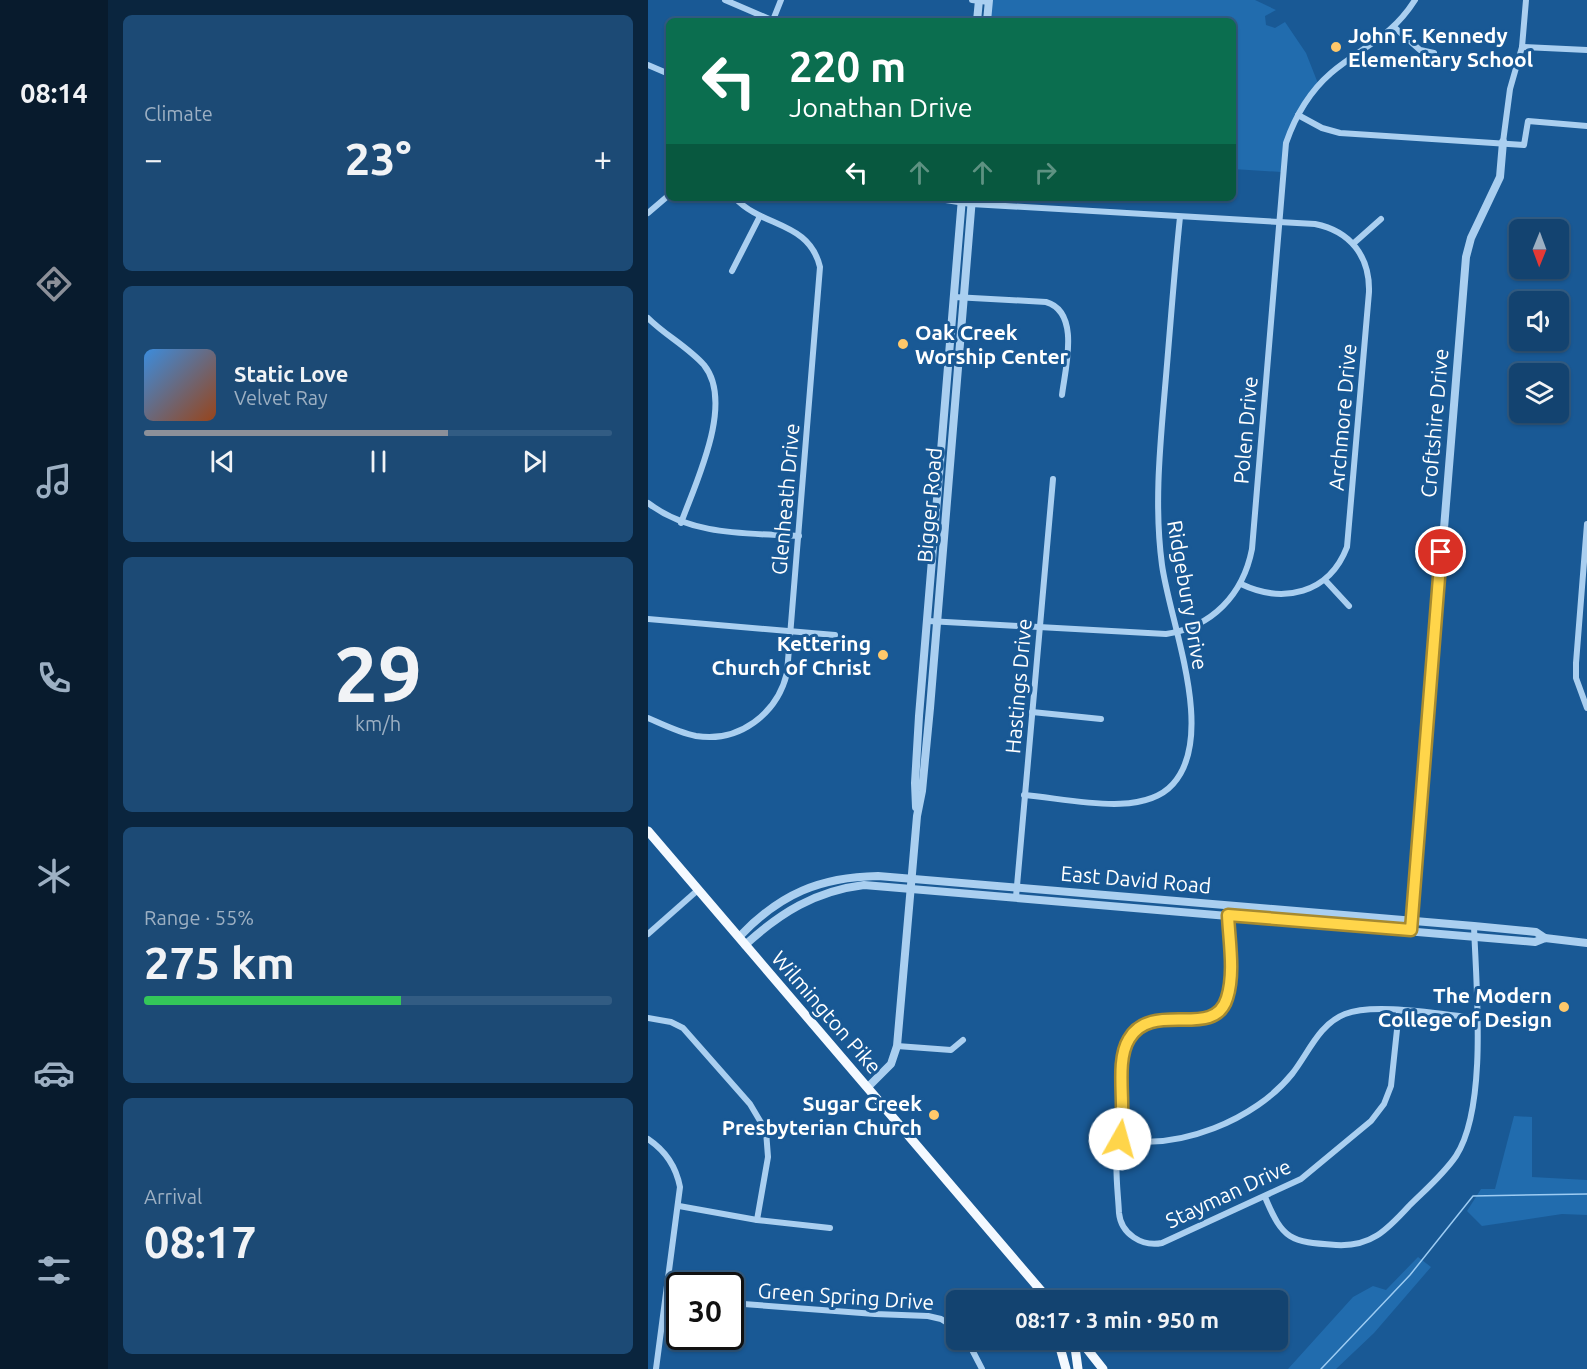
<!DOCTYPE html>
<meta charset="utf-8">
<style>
body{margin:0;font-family:Ubuntu,sans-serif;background:#1c4a75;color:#f1f3f6;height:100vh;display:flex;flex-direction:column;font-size:22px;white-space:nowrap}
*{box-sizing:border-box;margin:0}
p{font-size:20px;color:#9db0c3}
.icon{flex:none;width:33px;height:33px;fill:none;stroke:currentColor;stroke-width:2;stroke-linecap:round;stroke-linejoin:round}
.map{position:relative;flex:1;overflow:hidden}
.panel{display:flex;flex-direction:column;gap:15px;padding:15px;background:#0a253e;width:540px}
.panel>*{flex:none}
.guide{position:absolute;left:18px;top:18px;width:570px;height:183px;border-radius:9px;box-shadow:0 2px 4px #0004,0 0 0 2px #325c83;background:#0b6e4f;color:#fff;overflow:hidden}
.needle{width:39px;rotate:181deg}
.fabs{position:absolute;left:861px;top:219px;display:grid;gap:12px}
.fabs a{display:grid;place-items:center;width:60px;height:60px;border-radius:9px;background:#134370;box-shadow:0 2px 4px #0004,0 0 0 2px #325c83;font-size:30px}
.speed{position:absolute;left:18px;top:1272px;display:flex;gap:12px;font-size:30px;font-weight:700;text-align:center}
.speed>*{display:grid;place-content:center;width:78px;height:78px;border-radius:50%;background:#134370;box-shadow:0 2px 4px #0004,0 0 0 2px #325c83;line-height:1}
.speed .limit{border:3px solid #111;border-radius:9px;background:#fff;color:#111}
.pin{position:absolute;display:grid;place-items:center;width:51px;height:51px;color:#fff;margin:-26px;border:3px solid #fff;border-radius:50%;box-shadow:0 2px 6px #0007}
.me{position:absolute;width:66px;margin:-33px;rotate:7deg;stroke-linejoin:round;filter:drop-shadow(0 0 4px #0008)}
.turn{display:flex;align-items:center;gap:21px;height:126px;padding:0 24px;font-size:27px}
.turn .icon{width:78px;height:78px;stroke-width:2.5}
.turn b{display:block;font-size:42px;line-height:51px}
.lanes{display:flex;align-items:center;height:57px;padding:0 24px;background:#0003;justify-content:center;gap:30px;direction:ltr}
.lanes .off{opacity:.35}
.big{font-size:45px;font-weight:700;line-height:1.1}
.panel .card{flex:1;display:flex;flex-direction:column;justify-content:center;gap:9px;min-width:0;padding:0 21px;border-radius:9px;background:#1c4a75}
.panel .dial{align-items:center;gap:0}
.dial b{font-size:78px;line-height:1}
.song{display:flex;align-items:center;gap:18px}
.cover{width:72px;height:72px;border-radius:9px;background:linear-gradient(135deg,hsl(210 70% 55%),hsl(20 70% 35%))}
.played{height:6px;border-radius:3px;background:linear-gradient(90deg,#8c9099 65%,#325c83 65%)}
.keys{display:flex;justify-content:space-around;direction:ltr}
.heat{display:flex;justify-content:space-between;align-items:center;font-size:33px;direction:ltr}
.charge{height:9px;border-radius:4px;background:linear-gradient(90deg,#34c759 55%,#325c83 0)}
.trip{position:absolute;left:298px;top:1290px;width:342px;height:60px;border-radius:9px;background:#134370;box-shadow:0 2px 4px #0004,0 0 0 2px #325c83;font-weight:700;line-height:60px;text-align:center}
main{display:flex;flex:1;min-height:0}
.tab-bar{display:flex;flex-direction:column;width:108px;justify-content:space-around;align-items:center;background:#081b2d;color:#9db0c3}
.tab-bar .icon{width:42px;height:42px}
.tab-bar .current{color:#8c9099}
.tab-bar b{font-size:27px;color:#f1f3f6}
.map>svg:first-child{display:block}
</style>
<main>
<nav class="tab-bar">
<b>08:14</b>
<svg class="icon current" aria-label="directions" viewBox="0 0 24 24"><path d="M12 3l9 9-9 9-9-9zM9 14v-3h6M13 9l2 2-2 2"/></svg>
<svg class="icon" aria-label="music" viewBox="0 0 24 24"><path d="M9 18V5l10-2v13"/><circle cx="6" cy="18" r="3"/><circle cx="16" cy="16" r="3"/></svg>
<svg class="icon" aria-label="phone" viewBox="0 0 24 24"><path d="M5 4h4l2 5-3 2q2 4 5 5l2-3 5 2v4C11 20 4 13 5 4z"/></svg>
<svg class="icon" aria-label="climate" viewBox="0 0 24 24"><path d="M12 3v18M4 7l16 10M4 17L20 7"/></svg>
<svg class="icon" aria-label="car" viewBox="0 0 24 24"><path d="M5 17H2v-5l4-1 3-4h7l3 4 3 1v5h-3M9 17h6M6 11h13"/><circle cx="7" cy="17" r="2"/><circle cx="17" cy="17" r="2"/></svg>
<svg class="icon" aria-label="filters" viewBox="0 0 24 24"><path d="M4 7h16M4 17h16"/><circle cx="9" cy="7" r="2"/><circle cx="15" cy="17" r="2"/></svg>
</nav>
<section class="panel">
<div class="card"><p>Climate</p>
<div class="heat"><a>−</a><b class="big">23°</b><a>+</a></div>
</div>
<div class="card">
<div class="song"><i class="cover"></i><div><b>Static Love</b><p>Velvet Ray</p></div></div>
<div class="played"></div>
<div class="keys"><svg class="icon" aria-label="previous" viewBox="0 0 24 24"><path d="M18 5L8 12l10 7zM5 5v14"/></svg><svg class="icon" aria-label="pause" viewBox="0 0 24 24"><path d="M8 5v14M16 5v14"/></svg><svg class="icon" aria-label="next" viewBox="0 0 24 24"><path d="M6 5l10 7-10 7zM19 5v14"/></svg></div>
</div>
<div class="card dial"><b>29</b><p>km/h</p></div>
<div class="card"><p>Range · 55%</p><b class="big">275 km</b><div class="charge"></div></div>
<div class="card"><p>Arrival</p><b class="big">08:17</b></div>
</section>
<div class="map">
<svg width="939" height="1369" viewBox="0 0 939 1369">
<rect width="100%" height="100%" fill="#195995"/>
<!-- green -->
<g fill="#216cae">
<polygon points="341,0 607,0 628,10 617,16 618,25 627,28 637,22 658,53 671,86 642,133 634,172 585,169 585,21 339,21"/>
<polygon points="866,1116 884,1117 884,1177 939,1180 939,1215 914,1214 834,1226 819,1211 833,1189 847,1189"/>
<polygon points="770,1257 783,1267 726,1333 688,1369 640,1369 705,1297 725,1286 738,1290"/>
</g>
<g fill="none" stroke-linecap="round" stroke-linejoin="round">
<!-- stream -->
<polyline stroke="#9dccf3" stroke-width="1.5" points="673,1369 762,1275 825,1196 939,1194"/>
<!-- minor -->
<g stroke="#aacff0" stroke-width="6">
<polyline points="77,0 126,21"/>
<polyline points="324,0 341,2"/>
<polyline points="125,20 133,0"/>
<polyline points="746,27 772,50 786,53"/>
<polyline points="874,47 939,50"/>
<polyline points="0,65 21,74"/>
<polyline points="650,115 674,128 692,133 876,145 880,121 939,126"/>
<polyline points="855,142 862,89 874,47 878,0"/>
<path d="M285,198l38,6 344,20c35,7 55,32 54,68l-22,255c-18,47 -64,57 -106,37"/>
<polyline points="0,213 21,195"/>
<polyline points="706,243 733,219"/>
<polyline points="84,271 112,216"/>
<path d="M306,297l92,5c35,10 19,67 16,93"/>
<path d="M0,318c17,17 40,29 56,47 31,38 -9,119 -23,158"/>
<path d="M0,503c43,33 99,30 151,33"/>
<polyline points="939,524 928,663 928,678 939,708"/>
<polyline points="677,580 701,606"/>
<polyline points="0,619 187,635"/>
<path d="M280,621l238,13c46,-7 77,-39 86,-85l34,-406c9,-26 23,-51 45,-70 32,-27 60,-35 84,-73"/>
<polyline points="384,712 453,719"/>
<path d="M0,718c16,7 32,15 48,18 43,7 81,-22 91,-63l33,-406c-11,-46 -57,-39 -85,-69"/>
<path d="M376,795c42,3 118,24 149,-11 44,-49 -3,-161 -11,-219 -8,-59 -2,-118 3,-177 5,-57 9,-114 15,-171"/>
<polyline points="368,897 405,479"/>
<path d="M580,905c1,27 5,55 2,82 -6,53 -69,17 -97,46 -19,20 -8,59 -9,84 -1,13 -6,24 -7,36 -2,19 1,40 2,60 2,21 23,34 43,30l139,-64 70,-58 13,-17 7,-18 8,-75"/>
<polyline points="0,934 51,889"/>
<polyline points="0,1018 23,1022 35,1028 102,1104 118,1131 120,1157 109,1220"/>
<polyline points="249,1046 303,1050 315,1040"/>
<path d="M0,1139c18,12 28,27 32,48l-24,182"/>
<path d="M472,1139c58,12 135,-19 172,-65 16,-20 27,-50 53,-60 30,-12 98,1 132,4"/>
<path d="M617,1197c18,43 25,45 71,48 35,2 51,-15 73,-39 16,-16 34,-31 47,-50 32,-49 20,-171 18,-230"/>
<polyline points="31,1206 109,1220 182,1228"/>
<polyline points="19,1291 32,1293"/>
<polyline points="82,1303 227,1314 280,1316 293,1319 309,1329"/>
<polyline points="319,1340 334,1369"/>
</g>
<!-- tertiary -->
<g stroke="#aacff0" stroke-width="8">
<polyline points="329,21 331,0"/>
<polyline points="339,21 341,0"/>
<polyline points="268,807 267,783 271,716 314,198"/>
<polyline points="764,923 818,257 823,238 852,177 855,142"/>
<path d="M92,936c40,-42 80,-59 138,-60l596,50 62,6 9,6"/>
<path d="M97,945c35,-32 70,-54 119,-60l671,57 10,-4 42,5"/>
<polyline points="220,1087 243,1064 249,1046 269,816 274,791 282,708 324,198"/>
</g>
<!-- primary -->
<g stroke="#f4f9ff" stroke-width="9">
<polyline points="0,831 401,1300"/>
<polyline points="410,1340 418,1369"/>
<polyline points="426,1340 430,1369"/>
<polyline points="432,1340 455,1369"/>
</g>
</g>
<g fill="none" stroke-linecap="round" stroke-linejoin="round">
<defs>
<path id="route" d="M472,1139c7,-30 -6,-76 9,-100 23,-40 85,2 98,-41 8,-25 2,-58 1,-83l183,15 30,-378"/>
</defs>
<!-- route casing -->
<use href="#route" stroke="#a68a30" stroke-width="15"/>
<!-- route -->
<use href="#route" stroke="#ffd54a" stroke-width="10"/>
</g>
<!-- markers -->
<g fill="#ffc86a" stroke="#195995" stroke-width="2">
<circle cx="688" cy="47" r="6"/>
<circle cx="255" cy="344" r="6"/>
<circle cx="235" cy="655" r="6"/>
<circle cx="916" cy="1007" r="6"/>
<circle cx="286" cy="1115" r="6"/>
</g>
<g text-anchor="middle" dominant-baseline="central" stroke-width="6" stroke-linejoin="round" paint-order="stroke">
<!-- poi labels -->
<g font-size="21" font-weight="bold" fill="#fff" stroke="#195995" text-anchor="end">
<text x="700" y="35" text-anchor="start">John F. Kennedy<tspan x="700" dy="24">Elementary School</tspan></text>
<text x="267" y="332" text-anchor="start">Oak Creek<tspan x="267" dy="24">Worship Center</tspan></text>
<text x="223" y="643">Kettering<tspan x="223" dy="24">Church of Christ</tspan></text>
<text x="904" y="995">The Modern<tspan x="904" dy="24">College of Design</tspan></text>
<text x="274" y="1103">Sugar Creek<tspan x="274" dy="24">Presbyterian Church</tspan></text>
</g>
<!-- street labels -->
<g font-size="21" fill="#fff" stroke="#195995">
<text transform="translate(694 417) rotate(-85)">Archmore Drive</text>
<text transform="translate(786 423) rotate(-85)">Croftshire Drive</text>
<text transform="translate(597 430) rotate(-85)">Polen Drive</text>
<text transform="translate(137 499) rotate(-85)">Glenheath Drive</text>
<text transform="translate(281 505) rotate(-85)">Bigger Road</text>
<text transform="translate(540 595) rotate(80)">Ridgebury Drive</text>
<text transform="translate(370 686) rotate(-85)">Hastings Drive</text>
<text transform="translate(488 879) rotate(5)">East David Road</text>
<text transform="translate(179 1012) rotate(49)">Wilmington Pike</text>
<text transform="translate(580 1193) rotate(-25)">Stayman Drive</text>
<text transform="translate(198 1296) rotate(4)">Green Spring Drive</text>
</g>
</g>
</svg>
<div class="fabs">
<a><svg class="needle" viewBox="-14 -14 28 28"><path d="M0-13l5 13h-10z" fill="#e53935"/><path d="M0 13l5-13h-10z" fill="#9db0c3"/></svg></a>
<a><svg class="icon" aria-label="sound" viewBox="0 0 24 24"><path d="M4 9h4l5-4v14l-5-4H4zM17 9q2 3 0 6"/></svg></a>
<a><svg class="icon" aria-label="layers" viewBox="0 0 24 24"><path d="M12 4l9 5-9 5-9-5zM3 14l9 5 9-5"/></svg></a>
</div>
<div class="speed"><div class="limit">30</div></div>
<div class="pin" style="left:793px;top:552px;background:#d93025"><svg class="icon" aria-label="arrive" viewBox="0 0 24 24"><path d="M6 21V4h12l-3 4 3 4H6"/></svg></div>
<svg class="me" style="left:472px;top:1139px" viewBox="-20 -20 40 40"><circle r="19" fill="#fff"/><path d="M0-13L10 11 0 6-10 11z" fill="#ffd54a"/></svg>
<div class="trip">08:17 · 3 min · 950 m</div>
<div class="guide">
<div class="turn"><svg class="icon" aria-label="left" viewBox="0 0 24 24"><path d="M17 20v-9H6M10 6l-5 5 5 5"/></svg><div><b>220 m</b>Jonathan Drive</div></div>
<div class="lanes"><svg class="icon" aria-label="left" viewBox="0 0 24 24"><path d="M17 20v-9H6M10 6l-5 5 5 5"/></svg><svg class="icon off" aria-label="ahead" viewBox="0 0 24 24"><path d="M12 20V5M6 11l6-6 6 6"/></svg><svg class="icon off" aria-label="ahead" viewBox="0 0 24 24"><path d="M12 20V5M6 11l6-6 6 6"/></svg><svg class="icon off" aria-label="right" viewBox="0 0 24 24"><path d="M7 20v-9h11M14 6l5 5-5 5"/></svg></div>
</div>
</div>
</main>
